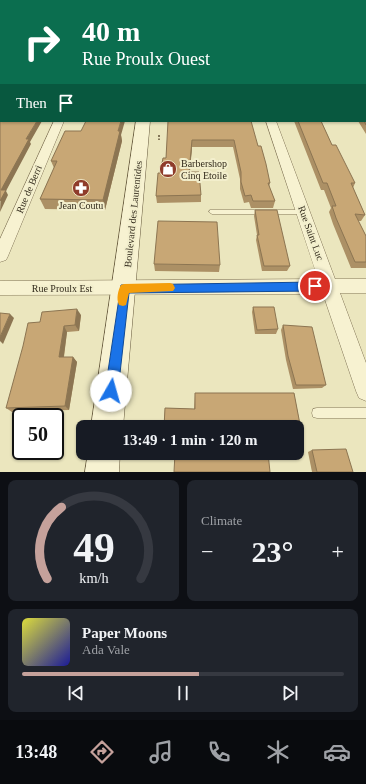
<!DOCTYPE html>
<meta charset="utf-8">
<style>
body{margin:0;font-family:"Times New Roman",serif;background:#20242c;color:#f1f3f6;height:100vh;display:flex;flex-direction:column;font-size:15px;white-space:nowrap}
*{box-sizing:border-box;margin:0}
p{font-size:13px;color:#9ea1a6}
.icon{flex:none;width:22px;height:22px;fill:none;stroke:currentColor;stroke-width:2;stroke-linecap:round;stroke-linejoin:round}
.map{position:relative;height:472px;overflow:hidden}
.sheet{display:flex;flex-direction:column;gap:8px;padding:8px;background:#0d0f14;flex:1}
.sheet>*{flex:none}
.hud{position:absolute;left:0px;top:0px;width:366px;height:122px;box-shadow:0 1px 3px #0004;background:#0b6e4f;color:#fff;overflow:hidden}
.speed{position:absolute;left:12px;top:408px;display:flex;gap:8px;font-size:20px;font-weight:700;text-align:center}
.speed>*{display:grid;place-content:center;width:52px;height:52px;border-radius:50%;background:#171b24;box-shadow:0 1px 3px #0004;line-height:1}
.speed .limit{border:2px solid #111;border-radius:6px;background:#fff;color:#111}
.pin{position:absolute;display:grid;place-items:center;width:34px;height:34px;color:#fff;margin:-17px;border:2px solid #fff;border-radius:50%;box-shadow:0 1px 4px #0007}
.me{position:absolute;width:44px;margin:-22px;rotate:7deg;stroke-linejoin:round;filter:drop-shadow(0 0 3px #0008)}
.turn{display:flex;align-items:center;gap:14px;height:84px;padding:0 16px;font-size:18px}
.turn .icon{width:52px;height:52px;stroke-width:2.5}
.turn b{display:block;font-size:28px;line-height:34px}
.then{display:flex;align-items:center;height:38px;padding:0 16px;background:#0003;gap:8px;font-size:15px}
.big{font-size:30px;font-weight:600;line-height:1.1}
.sheet .card{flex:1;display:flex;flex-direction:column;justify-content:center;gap:6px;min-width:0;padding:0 14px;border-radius:8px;background:#20242c}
.sheet .dial{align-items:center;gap:0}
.dial svg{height:104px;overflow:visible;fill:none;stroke:#363941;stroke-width:7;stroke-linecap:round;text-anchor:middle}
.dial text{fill:#f1f3f6;stroke:none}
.song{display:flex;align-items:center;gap:12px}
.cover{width:48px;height:48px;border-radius:6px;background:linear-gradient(135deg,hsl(60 70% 55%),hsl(240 70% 35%))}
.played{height:4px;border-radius:2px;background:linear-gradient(90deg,#c5a19b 55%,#363941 55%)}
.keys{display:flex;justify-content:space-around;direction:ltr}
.heat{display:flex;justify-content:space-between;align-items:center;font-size:22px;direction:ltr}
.sheet .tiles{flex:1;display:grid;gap:8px;grid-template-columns:1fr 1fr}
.card:last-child{grid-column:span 2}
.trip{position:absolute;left:76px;top:420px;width:228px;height:40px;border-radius:8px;background:#171b24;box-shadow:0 1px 3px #0004;font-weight:600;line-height:40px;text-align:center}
.tabs{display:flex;height:64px;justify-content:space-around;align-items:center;background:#090b0e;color:#9ea1a6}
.tabs .icon{width:28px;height:28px}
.tabs .on{color:#c5a19b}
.tabs b{font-size:18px;color:#f1f3f6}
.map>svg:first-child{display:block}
</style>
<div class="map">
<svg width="366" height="472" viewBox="0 0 366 472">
<rect width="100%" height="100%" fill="#ebe6be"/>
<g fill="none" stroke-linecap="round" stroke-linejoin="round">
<defs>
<g id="service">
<polygon points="210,210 303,210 306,212 303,214 212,214 209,212"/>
<polygon points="317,408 366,408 366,418 317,418 313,417 312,413 313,409"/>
</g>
<g id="minor">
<rect x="106" y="0" width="6" height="1"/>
<rect x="225" y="0" width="6" height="1"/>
<polygon points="295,0 301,0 302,1 296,1"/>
<polygon points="365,79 366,80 366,86 365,85"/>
<polygon points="0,85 1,85 0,93"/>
<polygon points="54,121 64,121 8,256 6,260 0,262 0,239"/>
<polygon points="266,121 276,121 335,279 366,279 366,293 340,293 366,363 366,401 359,398 356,391 323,294 0,295 0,281 318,279"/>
</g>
<g id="secondary">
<polygon points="136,121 150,121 123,427 91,427"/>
<polygon points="88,453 120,453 119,472 85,472"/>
</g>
</defs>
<!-- service casing -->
<use href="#service" stroke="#837658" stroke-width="1"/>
<!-- minor casing -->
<use href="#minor" stroke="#837658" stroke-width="1"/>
<!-- secondary casing -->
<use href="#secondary" stroke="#64573b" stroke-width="1"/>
<!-- path -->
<polyline stroke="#837658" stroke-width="2" stroke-dasharray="2 1.5" stroke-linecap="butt" points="159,135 159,140"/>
<!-- service -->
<use href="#service" fill="#f7f2d1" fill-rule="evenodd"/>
<!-- minor -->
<use href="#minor" fill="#f7f2d1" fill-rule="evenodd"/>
<!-- secondary -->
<use href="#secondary" fill="#f7f2d1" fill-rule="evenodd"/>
</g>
<!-- wall -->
<g fill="#ac9065">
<polygon points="309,0 366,0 366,64 365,63 365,1 310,1"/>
<polygon points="366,99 366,134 358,121 365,121"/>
<polygon points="169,121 258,146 270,183 269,187 275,201 273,208 251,208 249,202 244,203 240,189 240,179 233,147 192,147 190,172 201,195 201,202 157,203 156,196 160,173 166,158"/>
<polygon points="294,121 321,121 332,145 355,183 353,188 365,215 361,221 358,221 366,236 366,268 351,268 333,224 329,212 331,208 324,190 321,190"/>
<polygon points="81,131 121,135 122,141 105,210 45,209 40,199 54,168 51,161"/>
<polygon points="255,210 290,266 287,271 262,271 256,240 257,235 254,216"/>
<polygon points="154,264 220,265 219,272 155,271"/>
<polygon points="253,307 278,329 276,334 255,334 252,312"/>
<polygon points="81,315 79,331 67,332 64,357 73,357 77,362 69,410 12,412 6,408 40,322"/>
<polygon points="283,325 326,385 322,388 293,389 286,360 281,330"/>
<polygon points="195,393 294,393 303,440 298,443 297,443 297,427 164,427 165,408 194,409"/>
<polygon points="312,450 353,472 312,472 308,452"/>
</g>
<!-- shaded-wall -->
<g fill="#8c7552">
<polygon points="1,71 1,78 0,79 0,72"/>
<polygon points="37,121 42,121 30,142 31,144 6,191 8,195 0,212 1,190 26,139"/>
<polygon points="121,121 125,121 121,135 122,141 105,210 103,200 118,131"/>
<polygon points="192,140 192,147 189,179 189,172"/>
<polygon points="77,309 81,315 79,331 75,325"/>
<polygon points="10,314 14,318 3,344 0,341 0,337"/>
<polygon points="64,326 67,332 63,362 59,357"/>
<polygon points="73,357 77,362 69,410 65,406"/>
</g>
<!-- building -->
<g fill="#c8a775" stroke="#8c7552">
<polygon points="0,0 102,0 102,1 1,1 1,71 0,72 0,52 1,52 0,47"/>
<rect x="120" y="0" width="69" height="1"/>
<rect x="241" y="0" width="14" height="1"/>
<polygon points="312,0 366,0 366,44 365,45 365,1 313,1"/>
<polygon points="365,45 366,49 366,59 365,58"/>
<polygon points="1,94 1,121 37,121 26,139 29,139 1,190 6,190 0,201 0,96"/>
<polygon points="365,97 366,99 366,125 364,121 365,121"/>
<polygon points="86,121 121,121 118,131 120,131 103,200 40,199 57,161 51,161 65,131 81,131"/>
<polygon points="168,121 251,121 258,146 261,146 266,164 270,183 268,183 275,201 253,201 251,195 245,196 241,182 241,172 234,140 192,140 189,172 199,172 201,195 156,196 158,173 160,173 163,158 166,158"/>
<polygon points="298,121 321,121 332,145 336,145 355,183 351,183 365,215 355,214 366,236 366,262 355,262 336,218 332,206 336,206 327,183 323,183"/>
<polygon points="255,210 277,210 290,266 264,266 257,235 259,235"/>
<polygon points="158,221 217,222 220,265 154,264"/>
<polygon points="253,307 274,307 278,329 257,330"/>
<polygon points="77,309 75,325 64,326 59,357 73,357 65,406 6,408 23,346 28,323 40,322 42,312"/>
<polygon points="0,313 10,314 0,337"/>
<polygon points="283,325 312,327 326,385 296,385 288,356"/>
<polygon points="195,393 294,393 303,440 297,440 297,427 164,427 165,408 195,409"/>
<polygon points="346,449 353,472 317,472 312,450"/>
<polygon points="175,453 268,453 270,472 174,472"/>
</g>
<!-- route -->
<polygon fill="#1a73e8" stroke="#114b97" points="315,282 320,286 315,291 129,293 118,391 116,395 111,397 107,395 105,391 121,285"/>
<!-- slow -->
<path fill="#f59e0b" d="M170,283l3,1 2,4 -2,3 -44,2 -3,12 -3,1 -4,-1c-3,-6 -1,-15 2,-20l3,-1z"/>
<!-- icons -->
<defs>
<symbol id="shop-disc" viewBox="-11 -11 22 22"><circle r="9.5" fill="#8f3c2b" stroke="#f3efcd"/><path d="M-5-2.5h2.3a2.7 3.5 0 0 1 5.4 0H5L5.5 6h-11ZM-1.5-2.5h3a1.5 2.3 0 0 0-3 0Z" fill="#fff"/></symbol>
<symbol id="pharmacy-disc" viewBox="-11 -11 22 22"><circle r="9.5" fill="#8f3c2b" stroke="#f3efcd"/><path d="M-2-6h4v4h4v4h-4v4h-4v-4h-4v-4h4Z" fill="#fff"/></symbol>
</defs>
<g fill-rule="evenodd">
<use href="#shop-disc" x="158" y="159" width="20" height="20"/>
<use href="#pharmacy-disc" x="71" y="178" width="20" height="20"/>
</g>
<g text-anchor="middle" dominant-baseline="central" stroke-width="4" stroke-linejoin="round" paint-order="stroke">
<!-- poi labels -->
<g font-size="10" fill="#332b1c" stroke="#f3efcd" text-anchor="start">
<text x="181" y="163">Barbershop<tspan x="181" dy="12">Cinq Etoile</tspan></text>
<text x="81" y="205" text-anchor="middle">Jean Coutu</text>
</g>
<!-- street labels -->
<g font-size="10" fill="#332b1c" stroke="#f3efcd">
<text transform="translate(29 189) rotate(-67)">Rue de Berri</text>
<text transform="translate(133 214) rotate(-84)">Boulevard des Laurentides</text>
<text transform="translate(311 233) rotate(70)">Rue Saint Luc</text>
<text x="62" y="288">Rue Proulx Est</text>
</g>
</g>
</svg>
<div class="speed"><div class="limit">50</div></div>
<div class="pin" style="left:315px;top:286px;background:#d93025"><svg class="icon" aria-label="arrive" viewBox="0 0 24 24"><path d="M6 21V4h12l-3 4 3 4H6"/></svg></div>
<svg class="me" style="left:111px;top:391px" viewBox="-20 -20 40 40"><circle r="19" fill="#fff"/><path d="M0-13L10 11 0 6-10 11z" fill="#1a73e8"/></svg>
<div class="trip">13:49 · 1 min · 120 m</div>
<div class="hud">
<div class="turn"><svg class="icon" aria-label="right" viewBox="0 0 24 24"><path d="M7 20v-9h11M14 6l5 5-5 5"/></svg><div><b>40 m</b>Rue Proulx Ouest</div></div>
<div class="then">Then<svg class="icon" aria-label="arrive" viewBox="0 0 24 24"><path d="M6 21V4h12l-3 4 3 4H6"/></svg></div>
</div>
</div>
<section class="sheet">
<div class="tiles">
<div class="card dial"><svg viewBox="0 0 100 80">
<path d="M14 69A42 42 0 1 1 86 69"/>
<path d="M14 69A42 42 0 0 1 25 14" stroke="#c5a19b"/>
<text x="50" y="56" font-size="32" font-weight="700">49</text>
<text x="50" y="72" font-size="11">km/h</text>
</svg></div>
<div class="card"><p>Climate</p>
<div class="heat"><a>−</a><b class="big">23°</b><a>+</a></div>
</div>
<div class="card">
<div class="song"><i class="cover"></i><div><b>Paper Moons</b><p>Ada Vale</p></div></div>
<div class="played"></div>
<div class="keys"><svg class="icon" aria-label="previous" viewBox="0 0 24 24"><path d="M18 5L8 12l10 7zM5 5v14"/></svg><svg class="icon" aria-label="pause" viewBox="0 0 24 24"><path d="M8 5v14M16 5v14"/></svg><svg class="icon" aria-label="next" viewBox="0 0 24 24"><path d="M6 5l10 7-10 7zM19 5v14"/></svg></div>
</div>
</div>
</section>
<nav class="tabs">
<b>13:48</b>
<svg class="icon on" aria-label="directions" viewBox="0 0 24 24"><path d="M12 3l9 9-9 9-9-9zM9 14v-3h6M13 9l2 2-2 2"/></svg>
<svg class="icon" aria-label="music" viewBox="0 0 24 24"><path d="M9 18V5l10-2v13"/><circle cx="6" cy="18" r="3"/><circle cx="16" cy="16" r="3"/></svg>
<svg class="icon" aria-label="phone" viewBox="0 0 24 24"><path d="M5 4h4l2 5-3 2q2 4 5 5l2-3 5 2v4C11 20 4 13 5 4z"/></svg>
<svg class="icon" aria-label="climate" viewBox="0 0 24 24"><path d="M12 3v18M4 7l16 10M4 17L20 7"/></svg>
<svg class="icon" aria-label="car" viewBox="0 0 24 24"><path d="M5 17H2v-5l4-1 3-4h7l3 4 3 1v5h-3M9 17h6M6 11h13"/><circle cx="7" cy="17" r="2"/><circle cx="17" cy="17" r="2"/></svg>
</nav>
